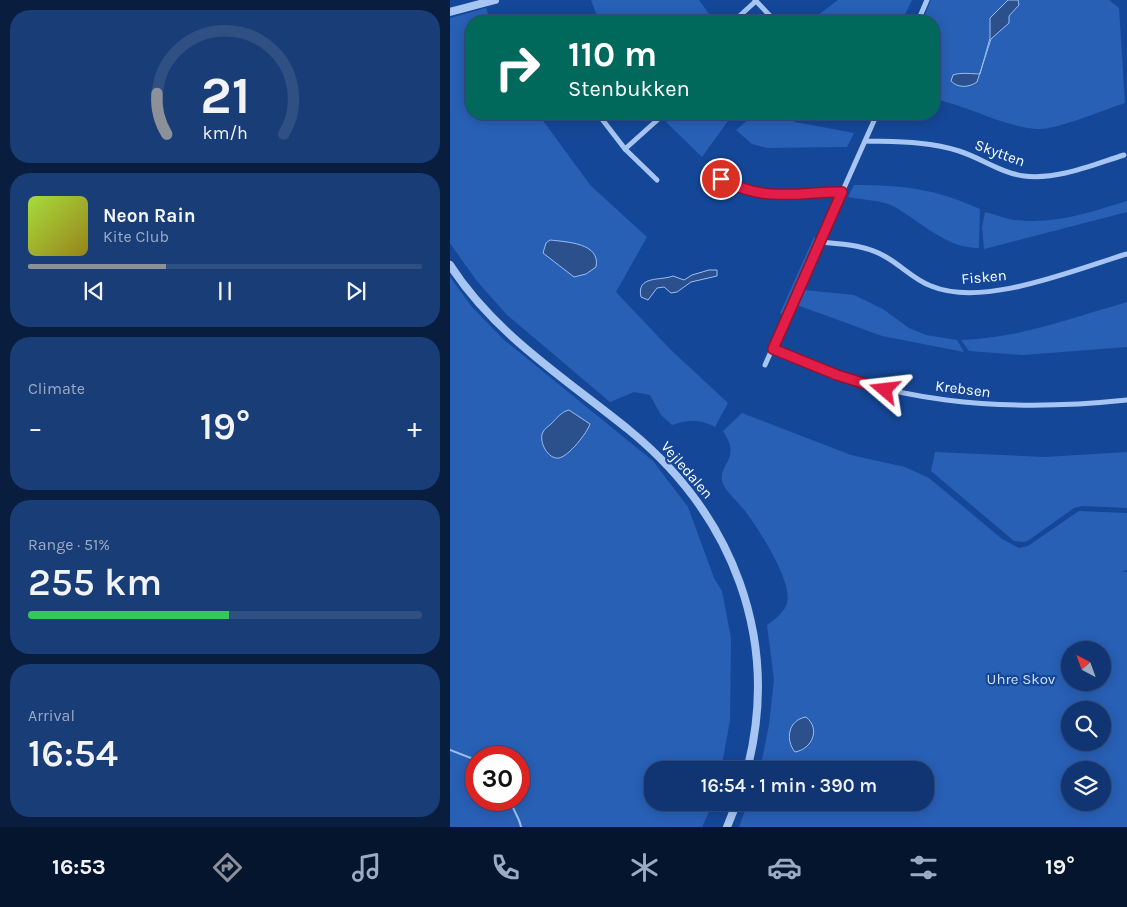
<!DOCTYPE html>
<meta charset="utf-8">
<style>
body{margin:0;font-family:Karla,sans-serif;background:#193d77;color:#f1f3f6;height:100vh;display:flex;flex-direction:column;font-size:19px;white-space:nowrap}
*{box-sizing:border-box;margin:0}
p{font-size:16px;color:#9cabc4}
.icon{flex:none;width:28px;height:28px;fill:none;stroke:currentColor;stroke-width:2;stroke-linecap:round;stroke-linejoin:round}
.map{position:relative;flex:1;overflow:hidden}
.side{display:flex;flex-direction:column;gap:10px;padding:10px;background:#091d3f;width:450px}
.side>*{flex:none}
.top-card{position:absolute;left:15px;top:15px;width:475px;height:105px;border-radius:20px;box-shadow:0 2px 12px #0003,0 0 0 1px #305084;background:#00695c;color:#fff;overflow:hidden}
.needle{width:32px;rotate:319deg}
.controls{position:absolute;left:611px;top:641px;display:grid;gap:10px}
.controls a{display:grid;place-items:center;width:50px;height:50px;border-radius:50%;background:#103572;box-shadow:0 2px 12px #0003,0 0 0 1px #305084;font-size:25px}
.speed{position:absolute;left:15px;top:746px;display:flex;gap:10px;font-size:25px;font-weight:700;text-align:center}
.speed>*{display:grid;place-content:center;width:65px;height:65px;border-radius:50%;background:#103572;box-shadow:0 2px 12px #0003,0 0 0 1px #305084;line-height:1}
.speed .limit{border:8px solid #d22;background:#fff;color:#111}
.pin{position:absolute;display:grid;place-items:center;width:42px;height:42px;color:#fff;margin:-21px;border:2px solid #fff;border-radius:50%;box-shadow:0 1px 5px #0007}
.me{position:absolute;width:55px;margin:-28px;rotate:287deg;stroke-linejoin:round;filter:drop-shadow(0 0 4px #0008)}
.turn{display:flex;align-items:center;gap:18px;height:105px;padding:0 20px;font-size:22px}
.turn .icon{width:65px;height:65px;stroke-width:2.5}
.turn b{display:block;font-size:35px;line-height:42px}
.big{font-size:38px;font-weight:600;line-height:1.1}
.side .tile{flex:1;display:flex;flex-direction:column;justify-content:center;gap:8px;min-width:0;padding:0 18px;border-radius:20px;background:#193d77}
.side .dial{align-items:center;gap:0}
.dial svg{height:130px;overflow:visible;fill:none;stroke:#305084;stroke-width:7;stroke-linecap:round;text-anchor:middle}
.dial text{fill:#f1f3f6;stroke:none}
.song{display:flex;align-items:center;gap:15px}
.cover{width:60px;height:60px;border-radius:8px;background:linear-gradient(135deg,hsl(80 70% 55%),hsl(50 70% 35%))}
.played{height:5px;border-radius:2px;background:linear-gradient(90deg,#8c9099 35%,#305084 35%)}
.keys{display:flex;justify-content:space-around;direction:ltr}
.heat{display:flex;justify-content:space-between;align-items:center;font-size:28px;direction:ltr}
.charge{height:8px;border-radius:4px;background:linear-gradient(90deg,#34c759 51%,#305084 0)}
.trip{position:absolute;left:194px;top:761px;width:290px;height:50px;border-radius:20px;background:#103572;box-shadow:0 2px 12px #0003,0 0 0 1px #305084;font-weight:600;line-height:50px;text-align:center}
.menu{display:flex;height:80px;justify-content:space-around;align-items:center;background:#06152e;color:#9cabc4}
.menu .icon{width:35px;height:35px}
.menu .selected{color:#8c9099}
.menu b{font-size:22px;color:#f1f3f6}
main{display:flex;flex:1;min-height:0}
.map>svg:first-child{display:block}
</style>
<main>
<section class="side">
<div class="tile dial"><svg viewBox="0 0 100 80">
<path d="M14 69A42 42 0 1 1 86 69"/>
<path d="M14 69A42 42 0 0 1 8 44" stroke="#8c9099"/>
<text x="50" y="56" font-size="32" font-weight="700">21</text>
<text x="50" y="72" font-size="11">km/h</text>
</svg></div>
<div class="tile">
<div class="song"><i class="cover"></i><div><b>Neon Rain</b><p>Kite Club</p></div></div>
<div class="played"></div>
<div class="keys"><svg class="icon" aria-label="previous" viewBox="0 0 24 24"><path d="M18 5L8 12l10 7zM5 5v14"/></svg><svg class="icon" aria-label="pause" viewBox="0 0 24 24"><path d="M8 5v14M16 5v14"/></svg><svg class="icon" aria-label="next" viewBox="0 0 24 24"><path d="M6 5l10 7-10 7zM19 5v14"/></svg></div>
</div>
<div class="tile"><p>Climate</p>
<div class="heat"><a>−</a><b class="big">19°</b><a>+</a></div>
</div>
<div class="tile"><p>Range · 51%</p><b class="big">255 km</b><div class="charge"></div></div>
<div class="tile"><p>Arrival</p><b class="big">16:54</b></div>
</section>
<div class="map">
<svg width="677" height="827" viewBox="0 0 677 827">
<rect width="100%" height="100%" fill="#154798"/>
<!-- green -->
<g fill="#2860b6" fill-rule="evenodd">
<polygon points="141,0 249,0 264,21 149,21"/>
<polygon points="388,0 462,0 452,21 375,21 368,15"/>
<path d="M481,0h178l10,8 6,95c-22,7 -68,27 -88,26 -36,-3 -68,-23 -103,-30v-78h-12z"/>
<path d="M36,8l5,13h-20v93h67l53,72 56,51 -31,55 55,58 57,53 -13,24c-14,-8 -28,-7 -43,-2l-11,-10 -11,-20 -16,-3 -24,10 -103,-87 -31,-35 -26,-37v-225z"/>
<polygon points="223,114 283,114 252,157 216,122"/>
<polygon points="305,114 329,114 345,122 404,133 397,147 317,148 302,144 286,130"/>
<path d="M404,185c50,0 81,4 126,24l-1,39c-34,0 -57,-26 -86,-42 -12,-6 -31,-6 -45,-9z"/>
<path d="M677,201v11l-143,37 -2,-22 3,-15c10,2 20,7 30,8 39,5 76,-8 112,-19z"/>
<polygon points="364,237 367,239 334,315 330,313"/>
<path d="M0,277l22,30 31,32 150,122 35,46 26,71 8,13 9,47 -1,82 -9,50h-69v32l61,1 -11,24h-252zM26,758h43v42h-43z"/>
<polygon points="354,290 404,295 433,309 459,328 476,335 507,340 514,352 432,336 347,305"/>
<path d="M677,302v45l-104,8 -54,-4 -8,-11c58,-2 111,-22 166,-38z"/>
<path d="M292,413l109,42 54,12 24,11 73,61 17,9 9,-2 51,-35 48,2v57l-5,2h5v255h-388l9,-24 177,-1v-32h-165l9,-45 5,-45 -7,-55c6,-4 16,-12 19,-19 10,-21 -28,-78 -41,-95 -6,-8 -18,-18 -22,-27 -7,-21 20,-23 0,-53zM620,650h32v32h-32zM620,710h32v32h-32zM620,770h32v32h-32z"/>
<polygon points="485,452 595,457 677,452 677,508 632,506 624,508 579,540 574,542 564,541 481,471"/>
</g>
<!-- water -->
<g fill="#2b508c" stroke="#99bff5">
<path d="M558,0h10l1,5 -10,11v7l-18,16 -14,43c-9,6 -19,6 -26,-1l2,-6c8,-3 20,-1 27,-1l10,-36v-20z"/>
<path d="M100,240c17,2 51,3 46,27l-10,7 -12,3 -31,-24 3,-10z"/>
<path d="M259,270h8v6l-26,6 -14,10 -6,1 -7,-6 -7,1 -9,12 -7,-3c-5,-22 20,-16 32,-21l11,4 8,-5z"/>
<path d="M119,410l21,14c-3,9 -21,32 -31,34 -11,2 -21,-17 -16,-26 1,-3 6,-6 8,-8 6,-6 10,-12 18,-14z"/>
<path d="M356,717c15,12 6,32 -11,35 -10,-12 -7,-32 11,-35z"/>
</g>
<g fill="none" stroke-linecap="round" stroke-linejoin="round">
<!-- stream -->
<g stroke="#99bff5" stroke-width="2">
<polyline points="0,750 26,760"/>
<path d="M61,800c1,10 8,16 10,27"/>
</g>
<!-- minor -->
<g stroke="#a7c5f2" stroke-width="5">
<polyline points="305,0 325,21"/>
<polyline points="284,21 306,1"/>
<polyline points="468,21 477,0"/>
<polyline points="148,114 175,149 207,180"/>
<path d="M415,141c32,1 63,0 94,10 22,7 42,22 65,25 34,4 68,-11 100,-21"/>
<polyline points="175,149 214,114"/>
<path d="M271,179c45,24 73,13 121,13"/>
<path d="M370,242c23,2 46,3 66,15 16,9 28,23 45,29 53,22 142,-16 196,-32"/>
<path d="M323,349c114,55 230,64 354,51"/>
<polyline points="315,365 427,114"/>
</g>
<!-- tertiary -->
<g stroke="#a7c5f2" stroke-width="8">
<polyline points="0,12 45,0"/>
<path d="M0,265c44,69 116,114 179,165 104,85 152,209 118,340"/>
<polyline points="277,827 287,802"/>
</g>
</g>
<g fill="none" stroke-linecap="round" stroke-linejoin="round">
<defs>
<path id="route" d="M271,179c46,24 72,13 121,13l-69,157 64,26 48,15"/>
</defs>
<!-- route casing -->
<use href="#route" stroke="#92132f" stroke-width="12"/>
<!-- route -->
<use href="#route" stroke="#e11d48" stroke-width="9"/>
</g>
<g text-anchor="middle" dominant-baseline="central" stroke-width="4.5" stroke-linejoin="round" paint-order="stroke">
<!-- street labels -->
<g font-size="15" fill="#fff" stroke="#154798">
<text transform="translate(550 153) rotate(20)">Skytten</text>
<text transform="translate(534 277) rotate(-5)">Fisken</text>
<text transform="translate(513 389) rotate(7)">Krebsen</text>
<text transform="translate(237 470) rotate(49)">Vejledalen</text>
</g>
<!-- park labels -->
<g font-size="15" fill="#cfe1fd" stroke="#154798">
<text x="571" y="679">Uhre Skov</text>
</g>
</g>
</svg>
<div class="controls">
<a><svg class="needle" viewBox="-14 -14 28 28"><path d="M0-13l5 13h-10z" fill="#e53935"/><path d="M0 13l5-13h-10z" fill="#9cabc4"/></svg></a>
<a><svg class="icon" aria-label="search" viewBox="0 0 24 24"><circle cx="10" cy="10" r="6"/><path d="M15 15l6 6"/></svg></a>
<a><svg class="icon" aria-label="layers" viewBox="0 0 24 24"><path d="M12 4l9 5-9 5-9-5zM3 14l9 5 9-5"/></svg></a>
</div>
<div class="speed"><div class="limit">30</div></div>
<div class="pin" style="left:271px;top:179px;background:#d93025"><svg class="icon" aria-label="arrive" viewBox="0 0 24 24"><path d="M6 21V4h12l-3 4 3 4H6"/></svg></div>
<svg class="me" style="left:435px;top:390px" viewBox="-20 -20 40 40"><path d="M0-17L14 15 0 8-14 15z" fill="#e11d48" stroke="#fff" stroke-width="4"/></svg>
<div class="trip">16:54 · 1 min · 390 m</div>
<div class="top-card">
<div class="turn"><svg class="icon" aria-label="right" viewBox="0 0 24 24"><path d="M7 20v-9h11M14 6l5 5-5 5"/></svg><div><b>110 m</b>Stenbukken</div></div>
</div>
</div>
</main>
<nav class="menu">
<b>16:53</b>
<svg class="icon selected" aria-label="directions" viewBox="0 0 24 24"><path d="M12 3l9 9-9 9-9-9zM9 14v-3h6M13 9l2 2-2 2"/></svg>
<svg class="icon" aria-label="music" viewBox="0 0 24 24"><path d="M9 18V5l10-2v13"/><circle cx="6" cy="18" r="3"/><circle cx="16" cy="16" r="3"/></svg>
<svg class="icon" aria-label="phone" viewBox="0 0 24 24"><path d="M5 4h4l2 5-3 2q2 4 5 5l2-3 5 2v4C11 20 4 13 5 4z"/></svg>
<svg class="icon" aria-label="climate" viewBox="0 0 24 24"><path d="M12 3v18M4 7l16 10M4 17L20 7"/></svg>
<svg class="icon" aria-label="car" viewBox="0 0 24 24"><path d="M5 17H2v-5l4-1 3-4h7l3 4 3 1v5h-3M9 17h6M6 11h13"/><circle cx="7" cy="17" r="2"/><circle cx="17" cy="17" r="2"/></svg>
<svg class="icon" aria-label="filters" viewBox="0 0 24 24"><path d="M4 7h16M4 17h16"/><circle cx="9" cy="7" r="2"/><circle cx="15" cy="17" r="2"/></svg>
<b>19°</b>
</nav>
